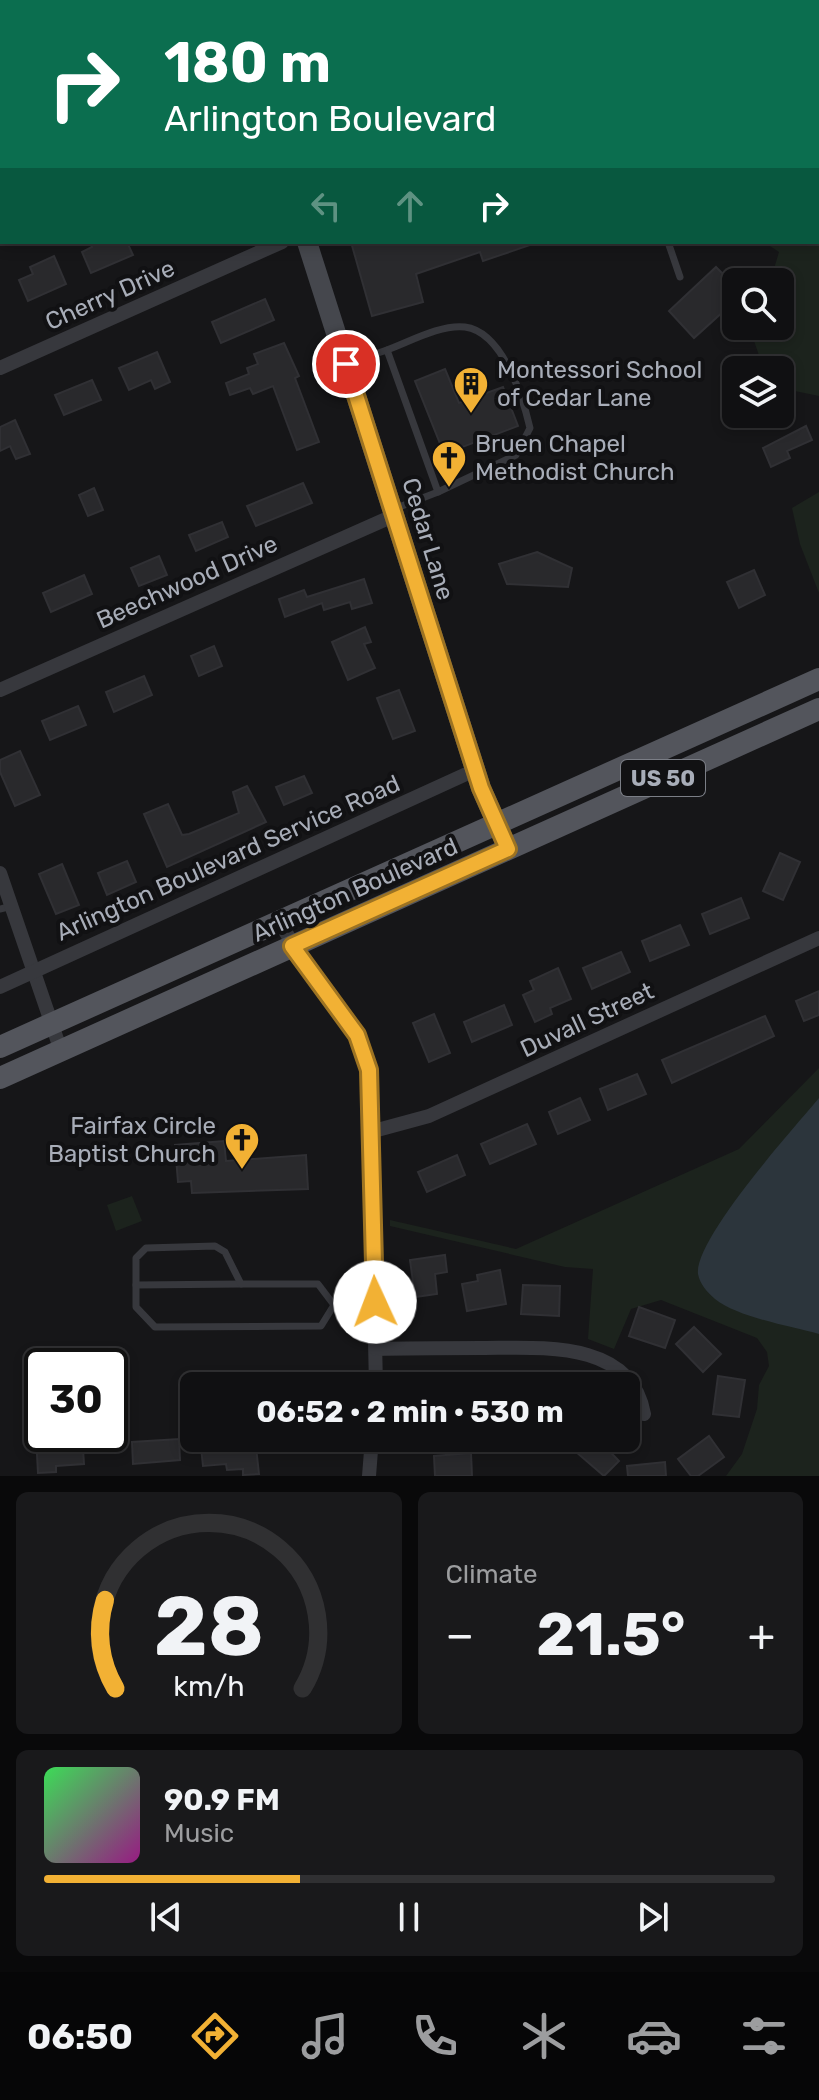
<!DOCTYPE html>
<meta charset="utf-8">
<style>
body{margin:0;font-family:Rubik,sans-serif;background:#19191b;color:#f1f3f6;height:100vh;display:flex;flex-direction:column;font-size:30px;white-space:nowrap}
*{box-sizing:border-box;margin:0}
p{font-size:26px;color:#9c9d9f}
.icon{flex:none;width:44px;height:44px;fill:none;stroke:currentColor;stroke-width:2;stroke-linecap:round;stroke-linejoin:round}
.map{position:relative;height:1476px;overflow:hidden}
.drawer{display:flex;flex-direction:column;gap:16px;padding:16px;background:#09090a;flex:1}
.drawer>*{flex:none}
.hud{position:absolute;left:0px;top:0px;width:820px;height:244px;box-shadow:0 4px 12px #0003,0 0 0 2px #303032;background:#0b6e4f;color:#fff;overflow:hidden}
.buttons{position:absolute;left:722px;top:268px;display:grid;gap:16px}
.buttons a{display:grid;place-items:center;width:72px;height:72px;border-radius:12px;background:#101012;box-shadow:0 4px 12px #0003,0 0 0 2px #303032;font-size:40px}
.speed{position:absolute;left:24px;top:1348px;display:flex;gap:16px;font-size:40px;font-weight:700;text-align:center}
.speed>*{display:grid;place-content:center;width:104px;height:104px;border-radius:50%;background:#101012;box-shadow:0 4px 12px #0003,0 0 0 2px #303032;line-height:1}
.speed .limit{border:4px solid #111;border-radius:12px;background:#fff;color:#111}
.pin{position:absolute;display:grid;place-items:center;width:68px;height:68px;color:#fff;margin:-34px;border:4px solid #fff;border-radius:50%;box-shadow:0 2px 8px #0007}
.me{position:absolute;width:88px;margin:-44px;rotate:358deg;stroke-linejoin:round;filter:drop-shadow(0 0 6px #0008)}
.turn{display:flex;align-items:center;gap:28px;height:168px;padding:0 32px;font-size:36px}
.turn .icon{width:104px;height:104px;stroke-width:2.5}
.turn b{display:block;font-size:56px;line-height:68px}
.lanes{display:flex;align-items:center;height:76px;padding:0 32px;background:#0003;justify-content:center;gap:40px;direction:ltr}
.lanes .off{opacity:.35}
.big{font-size:60px;font-weight:700;line-height:1.1}
.drawer .card{flex:1;display:flex;flex-direction:column;justify-content:center;gap:12px;min-width:0;padding:0 28px;border-radius:12px;background:#19191b}
.drawer .dial{align-items:center;gap:0}
.dial svg{height:208px;overflow:visible;fill:none;stroke:#303032;stroke-width:7;stroke-linecap:round;text-anchor:middle}
.dial text{fill:#f1f3f6;stroke:none}
.song{display:flex;align-items:center;gap:24px}
.cover{width:96px;height:96px;border-radius:12px;background:linear-gradient(135deg,hsl(130 70% 55%),hsl(310 70% 35%))}
.played{height:8px;border-radius:4px;background:linear-gradient(90deg,#f2b134 35%,#303032 35%)}
.keys{display:flex;justify-content:space-around;direction:ltr}
.heat{display:flex;justify-content:space-between;align-items:center;font-size:44px;direction:ltr}
.drawer .tiles{flex:1;display:grid;gap:16px;grid-template-columns:1fr 1fr}
.card:last-child{grid-column:span 2}
.trip{position:absolute;left:180px;top:1372px;width:460px;height:80px;border-radius:12px;background:#101012;box-shadow:0 4px 12px #0003,0 0 0 2px #303032;font-weight:700;line-height:80px;text-align:center}
.dock{display:flex;height:128px;justify-content:space-around;align-items:center;background:#060607;color:#9c9d9f}
.dock .icon{width:56px;height:56px}
.dock .on{color:#f2b134}
.dock b{font-size:36px;color:#f1f3f6}
.map>svg:first-child{display:block}
</style>
<div class="map">
<svg width="819" height="1476" viewBox="0 0 819 1476">
<rect width="100%" height="100%" fill="#161618"/>
<!-- green -->
<g fill="#1c231d">
<polygon points="728,0 819,0 819,396 780,388 780,370 764,370 752,335 755,326 780,326 780,282 770,282 779,252 764,242 818,242 818,2"/>
<polygon points="819,492 819,593 800,544 792,508"/>
<polygon points="819,1068 819,1476 726,1476 742,1454 757,1409 759,1385 769,1366 767,1352 757,1338 661,1300 631,1309 614,1349 588,1339 593,1269 565,1267 390,1226 390,1220 516,1249 739,1149"/>
<polygon points="132,1196 142,1221 116,1231 107,1205"/>
</g>
<!-- water -->
<path fill="#2c353c" d="M819,1098v236c-29,-8 -82,-17 -104,-35 -8,-7 -15,-15 -17,-25 -4,-35 96,-146 121,-176z"/>
<!-- building -->
<g fill="#29292c" stroke="#303034" stroke-width="2">
<polygon points="90,242 127,242 133,255 91,273 82,252 92,247"/>
<polygon points="351,242 532,242 533,244 483,261 480,252 416,274 423,302 372,316"/>
<polygon points="54,256 66,284 28,301 19,280 33,274 30,267"/>
<polygon points="716,267 736,287 736,300 694,338 669,311"/>
<polygon points="265,299 274,320 221,343 212,322"/>
<polygon points="284,343 299,376 295,378 319,442 297,450 273,386 253,394 250,388 230,395 226,383 249,374 247,368 258,364 254,354"/>
<polygon points="157,352 170,382 155,389 151,380 129,390 119,368"/>
<polygon points="445,369 459,403 503,387 518,426 462,447 464,455 447,461 415,381"/>
<polygon points="92,380 101,400 64,415 55,395"/>
<polygon points="15,420 30,454 16,459 10,446 0,451 0,427"/>
<polygon points="806,426 812,440 787,451 790,458 771,467 763,448"/>
<polygon points="303,483 312,503 256,526 247,506"/>
<polygon points="94,488 103,510 88,516 79,495"/>
<polygon points="222,522 228,537 196,551 189,535"/>
<polygon points="537,552 572,568 568,587 507,584 499,564"/>
<polygon points="159,556 167,575 139,586 131,568"/>
<polygon points="754,570 765,595 739,608 727,582"/>
<polygon points="84,575 92,594 51,612 43,593"/>
<polygon points="364,579 372,603 352,609 350,602 324,610 322,603 285,617 279,599 304,590 307,597"/>
<polygon points="365,627 371,642 364,644 375,668 348,680 332,642"/>
<polygon points="214,646 222,666 199,676 191,656"/>
<polygon points="144,676 152,695 114,712 106,692"/>
<polygon points="399,690 415,731 393,739 377,698"/>
<polygon points="78,706 86,725 50,740 42,721"/>
<polygon points="20,751 40,795 15,806 0,772 0,760"/>
<polygon points="304,776 312,793 284,805 276,787"/>
<polygon points="247,786 266,822 167,867 144,814 168,804 182,835 189,834 239,813 233,792"/>
<polygon points="780,853 800,862 783,900 763,891"/>
<polygon points="127,861 136,882 107,895 98,873"/>
<polygon points="62,864 79,905 56,914 39,874"/>
<polygon points="741,898 749,918 710,934 702,914"/>
<polygon points="680,925 689,945 650,961 642,941"/>
<polygon points="621,952 630,972 592,989 583,968"/>
<polygon points="558,968 571,999 550,1008 552,1014 535,1022 523,995 534,990 530,981"/>
<polygon points="819,991 819,1015 804,1021 796,1001"/>
<polygon points="504,1005 512,1025 472,1042 464,1022"/>
<polygon points="434,1014 450,1053 429,1062 413,1023"/>
<polygon points="765,1016 774,1036 672,1083 662,1060"/>
<polygon points="637,1074 646,1094 608,1110 600,1089"/>
<polygon points="580,1098 590,1120 558,1134 549,1112"/>
<polygon points="527,1124 536,1144 490,1164 481,1144"/>
<polygon points="224,1141 226,1161 306,1155 308,1189 192,1193 191,1181 178,1182 175,1145"/>
<polygon points="457,1155 465,1175 427,1192 418,1172"/>
<polygon points="445,1255 447,1272 435,1274 437,1294 415,1297 410,1260"/>
<polygon points="500,1270 506,1304 467,1311 462,1284 478,1281 477,1275"/>
<polygon points="523,1285 560,1286 559,1316 521,1314"/>
<polygon points="639,1307 675,1320 665,1348 629,1336"/>
<polygon points="694,1327 721,1354 703,1372 676,1344"/>
<polygon points="718,1376 745,1380 739,1417 713,1414"/>
<polygon points="44,1434 82,1434 84,1464 56,1466 56,1472 38,1473 36,1436"/>
<polygon points="709,1436 724,1457 698,1476 691,1476 678,1459"/>
<polygon points="589,1438 597,1438 619,1461 604,1476 576,1452"/>
<polygon points="179,1439 180,1460 133,1464 132,1442"/>
<polygon points="236,1444 237,1449 256,1447 259,1474 243,1475 243,1469 227,1470 226,1464 203,1466 201,1447"/>
<polygon points="471,1453 472,1476 435,1476 434,1456"/>
<polygon points="665,1462 666,1476 628,1476 627,1466"/>
</g>
<g fill="none" stroke-linecap="round" stroke-linejoin="round">
<!-- service -->
<g stroke="#37383d" stroke-width="7">
<polyline points="170,0 170,2"/>
<polyline points="668,242 680,277"/>
<path d="M387,350c22,-8 54,-26 78,-23 38,5 58,71 65,101l-14,27 -78,37"/>
<polyline points="348,363 387,350 438,492 394,509"/>
<polyline points="0,909 12,906"/>
<polyline points="136,1285 241,1284"/>
<polyline points="334,1305 321,1326 155,1327 136,1307 136,1258 146,1248 215,1246 225,1252 241,1284 318,1284 334,1305 375,1302"/>
</g>
<!-- minor -->
<g stroke="#37383d" stroke-width="14">
<polyline points="0,368 282,242"/>
<polyline points="0,690 393,516"/>
<polyline points="0,873 61,1051"/>
<path d="M280,921c25,52 76,96 89,149l7,316"/>
<polyline points="0,987 475,770"/>
<polyline points="370,1132 429,1116 819,938"/>
<path d="M376,1349c35,-1 70,-1 106,-1 57,0 149,-9 162,66"/>
<polyline points="369,1476 372,1438"/>
</g>
<!-- secondary -->
<g stroke="#45474d" stroke-width="20">
<polyline points="215,0 216,2"/>
<polyline points="307,242 481,788 508,849"/>
</g>
<!-- primary -->
<g stroke="#53555c" stroke-width="22">
<polyline points="0,1047 819,679"/>
<polyline points="0,1078 819,709"/>
</g>
</g>
<g fill="none" stroke-linecap="round" stroke-linejoin="round">
<defs>
<polyline id="route" points="346,364 481,788 508,849 292,946 357,1035 369,1070 375,1302"/>
</defs>
<!-- route casing -->
<use href="#route" stroke="#9d7322" stroke-width="20"/>
<!-- route -->
<use href="#route" stroke="#f2b134" stroke-width="14"/>
</g>
<!-- icons -->
<defs>
<symbol id="building-pin" viewBox="-11 -11 22 30"><path d="M0 17L-7.5 6A9.5 9.5 0 1 1 7.5 6Z" fill="#f2b134" stroke="#111113"/><path d="M-4-6H4V6H1V3H-1V6H-4ZM-2.5-4.3h1.7v1.8h-1.7ZM.8-4.3h1.7v1.8H.8ZM-2.5-1h1.7V.8h-1.7ZM.8-1h1.7V.8H.8Z" fill="#111"/></symbol>
<symbol id="church-pin" viewBox="-11 -11 22 30"><path d="M0 17L-7.5 6A9.5 9.5 0 1 1 7.5 6Z" fill="#f2b134" stroke="#111113"/><path d="M-1.2-6h2.4v3.5h3.3v2.4h-3.3V6h-2.4V-.1h-3.3v-2.4h3.3Z" fill="#111"/></symbol>
</defs>
<g fill-rule="evenodd">
<use href="#building-pin" x="451" y="364" width="40" height="54"/>
<use href="#church-pin" x="429" y="438" width="40" height="54"/>
<use href="#church-pin" x="222" y="1120" width="40" height="54"/>
</g>
<g text-anchor="middle" dominant-baseline="central" stroke-width="8" stroke-linejoin="round" paint-order="stroke">
<!-- shield labels -->
<rect fill="#111113" stroke="#7b7e86" stroke-width="2" x="621" y="760" width="84" height="36" rx="6"/>
<g font-size="22" font-weight="bold" fill="#a8adb8">
<text x="663" y="778">US 50</text>
</g>
<!-- street labels -->
<g font-size="24" fill="#a8adb8" stroke="#111113">
<text transform="translate(110 295) rotate(-24)">Cherry Drive</text>
<text transform="translate(428 539) rotate(73)">Cedar Lane</text>
<text transform="translate(187 582) rotate(-24)">Beechwood Drive</text>
<text transform="translate(228 858) rotate(-24)">Arlington Boulevard Service Road</text>
<text transform="translate(355 890) rotate(-24)">Arlington Boulevard</text>
<text transform="translate(587 1020) rotate(-25)">Duvall Street</text>
</g>
<!-- poi labels -->
<g font-size="24" fill="#a8adb8" stroke="#111113" text-anchor="start">
<text x="497" y="370">Montessori School<tspan x="497" dy="28">of Cedar Lane</tspan></text>
<text x="475" y="444">Bruen Chapel<tspan x="475" dy="28">Methodist Church</tspan></text>
<text x="216" y="1126" text-anchor="end">Fairfax Circle<tspan x="216" dy="28">Baptist Church</tspan></text>
</g>
</g>
</svg>
<div class="buttons">
<a><svg class="icon" aria-label="search" viewBox="0 0 24 24"><circle cx="10" cy="10" r="6"/><path d="M15 15l6 6"/></svg></a>
<a><svg class="icon" aria-label="layers" viewBox="0 0 24 24"><path d="M12 4l9 5-9 5-9-5zM3 14l9 5 9-5"/></svg></a>
</div>
<div class="speed"><div class="limit">30</div></div>
<div class="pin" style="left:346px;top:364px;background:#d93025"><svg class="icon" aria-label="arrive" viewBox="0 0 24 24"><path d="M6 21V4h12l-3 4 3 4H6"/></svg></div>
<svg class="me" style="left:375px;top:1302px" viewBox="-20 -20 40 40"><circle r="19" fill="#fff"/><path d="M0-13L10 11 0 6-10 11z" fill="#f2b134"/></svg>
<div class="trip">06:52 · 2 min · 530 m</div>
<div class="hud">
<div class="turn"><svg class="icon" aria-label="right" viewBox="0 0 24 24"><path d="M7 20v-9h11M14 6l5 5-5 5"/></svg><div><b>180 m</b>Arlington Boulevard</div></div>
<div class="lanes"><svg class="icon off" aria-label="left" viewBox="0 0 24 24"><path d="M17 20v-9H6M10 6l-5 5 5 5"/></svg><svg class="icon off" aria-label="ahead" viewBox="0 0 24 24"><path d="M12 20V5M6 11l6-6 6 6"/></svg><svg class="icon" aria-label="right" viewBox="0 0 24 24"><path d="M7 20v-9h11M14 6l5 5-5 5"/></svg></div>
</div>
</div>
<section class="drawer">
<div class="tiles">
<div class="card dial"><svg viewBox="0 0 100 80">
<path d="M14 69A42 42 0 1 1 86 69"/>
<path d="M14 69A42 42 0 0 1 10 35" stroke="#f2b134"/>
<text x="50" y="56" font-size="32" font-weight="700">28</text>
<text x="50" y="72" font-size="11">km/h</text>
</svg></div>
<div class="card"><p>Climate</p>
<div class="heat"><a>−</a><b class="big">21.5°</b><a>+</a></div>
</div>
<div class="card">
<div class="song"><i class="cover"></i><div><b>90.9 FM</b><p>Music</p></div></div>
<div class="played"></div>
<div class="keys"><svg class="icon" aria-label="previous" viewBox="0 0 24 24"><path d="M18 5L8 12l10 7zM5 5v14"/></svg><svg class="icon" aria-label="pause" viewBox="0 0 24 24"><path d="M8 5v14M16 5v14"/></svg><svg class="icon" aria-label="next" viewBox="0 0 24 24"><path d="M6 5l10 7-10 7zM19 5v14"/></svg></div>
</div>
</div>
</section>
<nav class="dock">
<b>06:50</b>
<svg class="icon on" aria-label="directions" viewBox="0 0 24 24"><path d="M12 3l9 9-9 9-9-9zM9 14v-3h6M13 9l2 2-2 2"/></svg>
<svg class="icon" aria-label="music" viewBox="0 0 24 24"><path d="M9 18V5l10-2v13"/><circle cx="6" cy="18" r="3"/><circle cx="16" cy="16" r="3"/></svg>
<svg class="icon" aria-label="phone" viewBox="0 0 24 24"><path d="M5 4h4l2 5-3 2q2 4 5 5l2-3 5 2v4C11 20 4 13 5 4z"/></svg>
<svg class="icon" aria-label="climate" viewBox="0 0 24 24"><path d="M12 3v18M4 7l16 10M4 17L20 7"/></svg>
<svg class="icon" aria-label="car" viewBox="0 0 24 24"><path d="M5 17H2v-5l4-1 3-4h7l3 4 3 1v5h-3M9 17h6M6 11h13"/><circle cx="7" cy="17" r="2"/><circle cx="17" cy="17" r="2"/></svg>
<svg class="icon" aria-label="filters" viewBox="0 0 24 24"><path d="M4 7h16M4 17h16"/><circle cx="9" cy="7" r="2"/><circle cx="15" cy="17" r="2"/></svg>
</nav>
